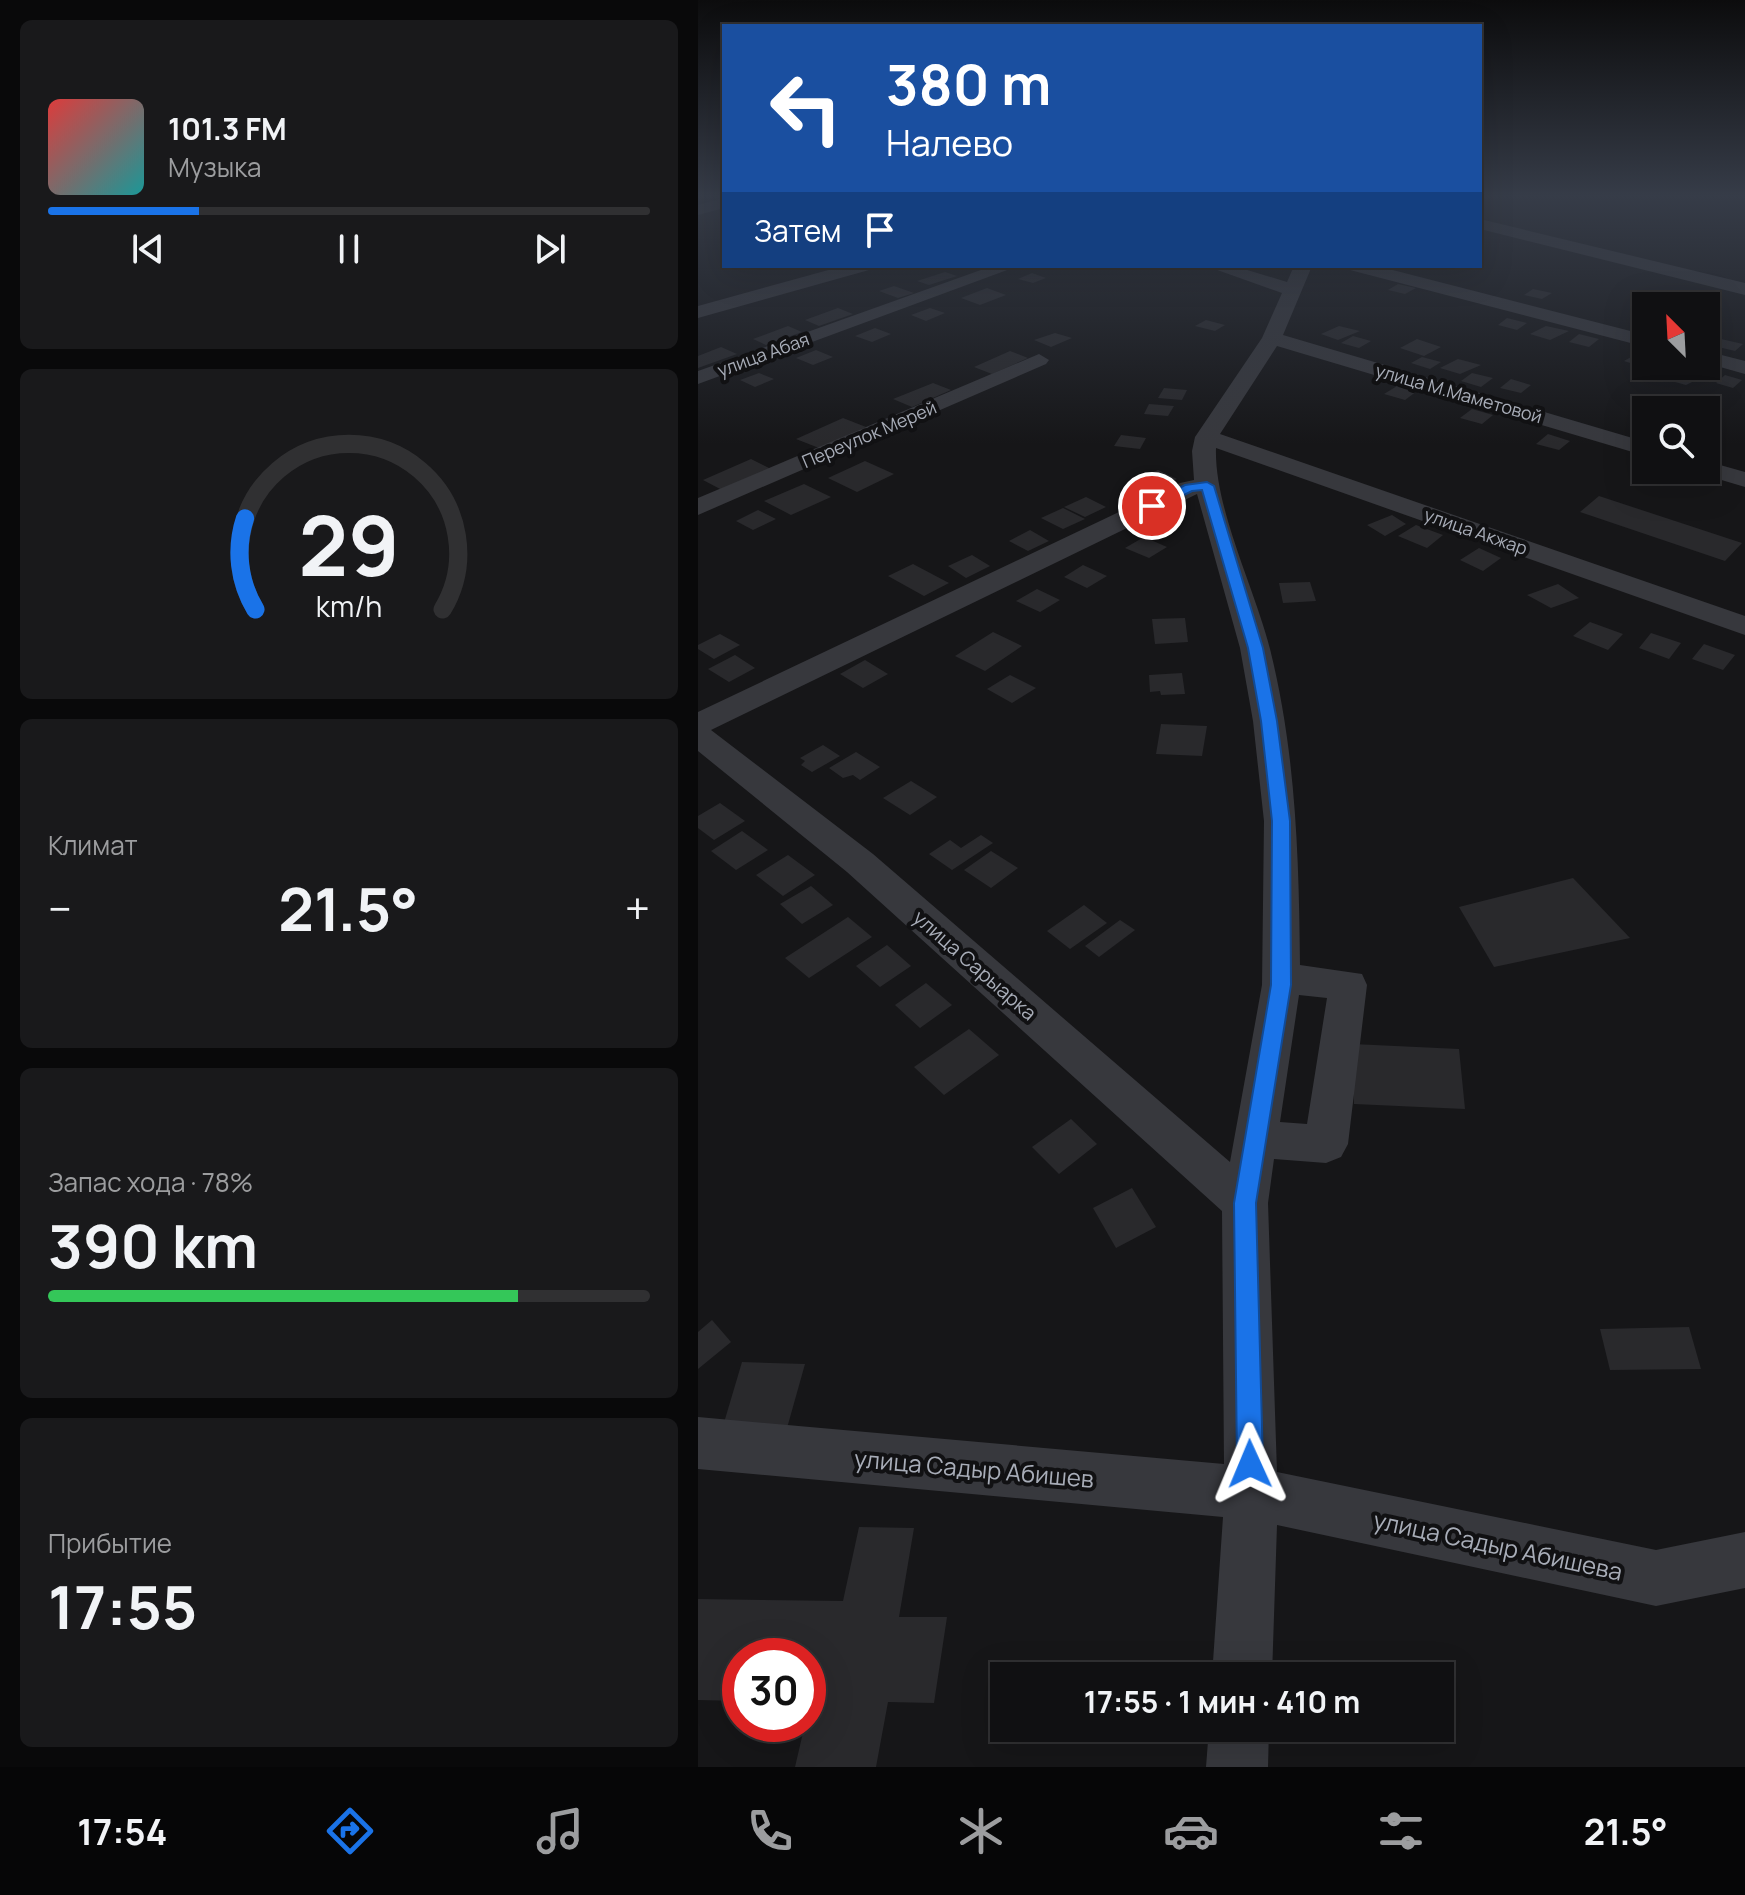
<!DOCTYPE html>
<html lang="ru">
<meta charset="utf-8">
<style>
body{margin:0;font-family:Manrope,sans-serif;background:#19191b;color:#f1f3f6;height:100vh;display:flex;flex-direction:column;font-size:30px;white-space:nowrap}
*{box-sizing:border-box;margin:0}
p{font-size:26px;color:#9c9d9f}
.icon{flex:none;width:44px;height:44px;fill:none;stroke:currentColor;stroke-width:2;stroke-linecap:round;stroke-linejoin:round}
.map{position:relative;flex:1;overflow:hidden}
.sheet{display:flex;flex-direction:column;gap:20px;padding:20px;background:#09090a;width:698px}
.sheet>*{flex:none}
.top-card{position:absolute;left:24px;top:24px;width:760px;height:244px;border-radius:0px;box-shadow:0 8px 32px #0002,0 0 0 2px #303032;background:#1a4fa0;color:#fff;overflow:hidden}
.needle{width:52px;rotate:336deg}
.buttons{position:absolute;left:934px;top:292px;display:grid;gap:16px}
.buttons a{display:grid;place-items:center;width:88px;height:88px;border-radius:0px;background:#101012;box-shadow:0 8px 32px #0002,0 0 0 2px #303032;font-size:40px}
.speed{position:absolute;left:24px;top:1638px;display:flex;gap:16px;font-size:40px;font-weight:700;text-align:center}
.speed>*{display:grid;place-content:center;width:104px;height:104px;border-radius:50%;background:#101012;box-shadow:0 8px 32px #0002,0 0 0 2px #303032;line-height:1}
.speed .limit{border:12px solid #d22;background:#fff;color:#111}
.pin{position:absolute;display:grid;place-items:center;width:68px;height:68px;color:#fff;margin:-34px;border:4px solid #fff;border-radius:50%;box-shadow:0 2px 8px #0007}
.me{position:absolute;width:88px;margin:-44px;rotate:359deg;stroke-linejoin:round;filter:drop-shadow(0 0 6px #0008)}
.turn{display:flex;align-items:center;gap:28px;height:168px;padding:0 32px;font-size:36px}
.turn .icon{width:104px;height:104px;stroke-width:2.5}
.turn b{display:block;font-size:56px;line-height:68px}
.then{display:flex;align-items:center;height:76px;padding:0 32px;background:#0003;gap:16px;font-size:30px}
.big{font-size:60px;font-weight:700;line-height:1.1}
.sheet .widget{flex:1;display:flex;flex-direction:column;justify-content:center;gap:12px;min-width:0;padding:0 28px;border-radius:12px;background:#19191b}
.sheet .dial{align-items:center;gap:0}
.dial svg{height:208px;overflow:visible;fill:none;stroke:#303032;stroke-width:7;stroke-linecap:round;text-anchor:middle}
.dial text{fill:#f1f3f6;stroke:none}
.song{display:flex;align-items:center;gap:24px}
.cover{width:96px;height:96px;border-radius:12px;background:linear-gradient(135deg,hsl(0 70% 55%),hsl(180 70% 35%))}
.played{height:8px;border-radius:4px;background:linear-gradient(90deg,#1a73e8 25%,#303032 25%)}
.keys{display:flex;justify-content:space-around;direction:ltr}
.heat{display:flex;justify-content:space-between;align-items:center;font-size:44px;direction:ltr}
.charge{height:12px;border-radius:6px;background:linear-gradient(90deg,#34c759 78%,#303032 0)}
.trip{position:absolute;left:292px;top:1662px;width:464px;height:80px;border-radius:0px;background:#101012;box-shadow:0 8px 32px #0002,0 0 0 2px #303032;font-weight:700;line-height:80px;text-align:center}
.tabs{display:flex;height:128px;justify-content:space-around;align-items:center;background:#060607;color:#9c9d9f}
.tabs .icon{width:56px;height:56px}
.tabs .selected{color:#1a73e8}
.tabs b{font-size:36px;color:#f1f3f6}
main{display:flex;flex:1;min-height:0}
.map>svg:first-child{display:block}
</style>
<main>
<section class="sheet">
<div class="widget">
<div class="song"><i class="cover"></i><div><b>101.3 FM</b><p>Музыка</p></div></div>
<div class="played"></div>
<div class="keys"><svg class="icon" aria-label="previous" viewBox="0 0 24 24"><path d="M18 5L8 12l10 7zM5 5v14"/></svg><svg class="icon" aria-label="pause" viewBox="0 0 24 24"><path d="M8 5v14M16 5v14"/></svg><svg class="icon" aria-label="next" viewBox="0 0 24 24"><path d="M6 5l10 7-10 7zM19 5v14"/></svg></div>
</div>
<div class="widget dial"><svg viewBox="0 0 100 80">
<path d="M14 69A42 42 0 1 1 86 69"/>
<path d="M14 69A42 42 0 0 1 10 34" stroke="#1a73e8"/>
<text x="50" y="56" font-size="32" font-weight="700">29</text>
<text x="50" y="72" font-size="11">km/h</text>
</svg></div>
<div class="widget"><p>Климат</p>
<div class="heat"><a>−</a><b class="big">21.5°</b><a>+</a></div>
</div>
<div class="widget"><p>Запас хода · 78%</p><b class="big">390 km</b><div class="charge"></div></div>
<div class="widget"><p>Прибытие</p><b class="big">17:55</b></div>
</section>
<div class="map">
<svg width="1047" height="1767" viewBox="0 0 1047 1767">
<rect width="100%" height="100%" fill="#161618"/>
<!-- building -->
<g fill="#29292c">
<polygon points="247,272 259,276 231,285 219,281"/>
<polygon points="334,273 348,278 335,283 320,279"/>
<polygon points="700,284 718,288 707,294 690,290"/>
<polygon points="196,286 216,293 200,298 181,291"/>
<polygon points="289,288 308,295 282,305 263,298"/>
<polygon points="835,289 854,293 844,299 826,295"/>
<polygon points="140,308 155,314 121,326 107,320"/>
<polygon points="232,308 247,313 228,321 213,315"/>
<polygon points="809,318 829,323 819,330 800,325"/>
<polygon points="508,320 527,325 517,331 497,326"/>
<polygon points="90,326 104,332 68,345 55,339"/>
<polygon points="641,326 662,331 640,340 623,334"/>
<polygon points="848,326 871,331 852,340 832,334"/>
<polygon points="177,328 193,334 174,342 157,336"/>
<polygon points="357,333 374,338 353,347 336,340"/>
<polygon points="881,334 901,339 891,347 871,342"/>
<polygon points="655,336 673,341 661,348 643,343"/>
<polygon points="719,339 743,347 726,356 702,348"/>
<polygon points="1023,339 1045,344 1037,351 1016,346"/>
<polygon points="23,347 39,354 0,368 0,356"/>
<polygon points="118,350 135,357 115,365 98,358"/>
<polygon points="312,351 330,358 294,374 276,367"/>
<polygon points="942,352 948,354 948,368 926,361"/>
<polygon points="724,357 743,362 732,369 713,363"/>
<polygon points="760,359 783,365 762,374 742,368"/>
<polygon points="981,369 1006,376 988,385 966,379"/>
<polygon points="61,373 76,379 57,387 42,380"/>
<polygon points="774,373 795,378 783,387 763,381"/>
<polygon points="1027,375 1044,380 1035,388 1018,383"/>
<polygon points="813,379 833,385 823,393 802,388"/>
<polygon points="235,383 253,390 214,407 195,399"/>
<polygon points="699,386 719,391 707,400 686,394"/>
<polygon points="466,388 489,390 484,400 460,398"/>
<polygon points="451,404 476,406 470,416 446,414"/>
<polygon points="774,409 795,415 784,424 762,418"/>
<polygon points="145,418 168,427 121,448 98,439"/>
<polygon points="850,434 872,441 861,450 838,444"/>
<polygon points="423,435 448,438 442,449 416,446"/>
<polygon points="53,459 73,469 24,490 5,480"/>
<polygon points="167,461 196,474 159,492 130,478"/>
<polygon points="460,470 479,479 461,487 442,478"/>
<polygon points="106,484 133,497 93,515 66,501"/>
<polygon points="901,496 1044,543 1027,561 882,512"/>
<polygon points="388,497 408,507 387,517 366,507"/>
<polygon points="365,508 387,519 365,529 343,518"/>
<polygon points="60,510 78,519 55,530 38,521"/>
<polygon points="694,515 708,524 687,536 669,525"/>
<polygon points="718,525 745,535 729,548 700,536"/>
<polygon points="332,530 351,541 330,551 311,541"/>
<polygon points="446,537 469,547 451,558 427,548"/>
<polygon points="781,548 803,558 785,571 762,560"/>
<polygon points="274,555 292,566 268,578 250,566"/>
<polygon points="215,564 251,583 226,596 190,576"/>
<polygon points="385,565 409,576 389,588 366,577"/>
<polygon points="612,582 618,601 585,603 581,583"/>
<polygon points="860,584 881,598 853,608 829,595"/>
<polygon points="339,589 362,600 342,612 318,601"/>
<polygon points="487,618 490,642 457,644 454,619"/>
<polygon points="892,622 925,634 910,650 875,636"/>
<polygon points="295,632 324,646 287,671 257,656"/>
<polygon points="953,633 983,643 971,659 941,648"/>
<polygon points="22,634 42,645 16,659 0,649 0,645"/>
<polygon points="1006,644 1037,655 1025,670 994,659"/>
<polygon points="37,655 57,668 31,682 10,669"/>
<polygon points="167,660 190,674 165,688 142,674"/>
<polygon points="484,673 487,694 463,695 462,691 452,692 451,675"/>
<polygon points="312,675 338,688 314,703 289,689"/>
<polygon points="463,724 509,726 504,756 458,754"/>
<polygon points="125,745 142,756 114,772 103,765 107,761 102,758"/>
<polygon points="158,752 182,767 162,780 155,775 145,778 131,768"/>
<polygon points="213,781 239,797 212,815 185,798"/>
<polygon points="22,803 47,821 16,840 0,828 0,816"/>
<polygon points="44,831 70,850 38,870 13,851"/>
<polygon points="283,835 295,843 254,870 231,854 252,840 263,848"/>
<polygon points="293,851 320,868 293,888 266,870"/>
<polygon points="90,855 117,875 85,896 58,875"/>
<polygon points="875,878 932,938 796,967 761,907"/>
<polygon points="113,886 135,905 104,924 82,904"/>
<polygon points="386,905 409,923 372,949 349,931"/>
<polygon points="150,917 174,937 111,978 87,958"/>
<polygon points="422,920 437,930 401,957 387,946"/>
<polygon points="189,945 213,966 182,987 158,966"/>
<polygon points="228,983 254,1005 222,1028 197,1005"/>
<polygon points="271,1029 301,1055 246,1095 216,1067"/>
<polygon points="655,1044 761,1049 767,1109 656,1104"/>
<polygon points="373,1119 399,1144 361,1174 334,1147"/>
<polygon points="434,1188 458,1227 418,1248 395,1208"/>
<polygon points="14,1320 33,1342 0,1369 0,1332"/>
<polygon points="991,1327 1003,1369 912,1370 902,1329"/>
<polygon points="44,1362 107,1364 89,1428 25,1426"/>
<polygon points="161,1527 216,1528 201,1617 249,1617 236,1703 190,1702 178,1767 97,1767 107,1724 110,1724 110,1656 42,1656 42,1701 0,1700 0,1599 145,1601"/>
</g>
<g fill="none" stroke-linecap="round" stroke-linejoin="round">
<!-- minor -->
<g fill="#37383d" fill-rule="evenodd">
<polygon points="26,198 26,208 0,215 0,205"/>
<polygon points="782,219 1047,283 1047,295 782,229"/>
<polygon points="145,266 174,266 171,270 0,318 0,306"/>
<polygon points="294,266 320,266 0,384 0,371"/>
<path d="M508,266h28l53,16 7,-16h18l-29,69 363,107v14l-369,-110 -57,88 525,182v19l-529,-187c-2,60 39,141 54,201 26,104 29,209 30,316l62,9 5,11 -19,159 -7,13 -15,6 -52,-4 -6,44 9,269 379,78 89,-18v56l-89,18 -379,-81 -5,151h-60l11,-159 -525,-48v-52l526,47 -2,-253 -375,-339 -149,-121v-39l482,-229 14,-3 -2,-29 3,-14 67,-99 20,-45zM499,494l43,154 13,73 11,100 -2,164 -32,177 -357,-308 -162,-124zM601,995l28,3 -20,126 -27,-2z"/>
<polygon points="649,266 679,266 948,335 948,347 652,270"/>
<polygon points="1008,351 1047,361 1047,374 1008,363"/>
<polygon points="341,354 351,360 348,364 0,515 0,498"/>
<polygon points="1008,461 1047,472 1047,487 1000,473 997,470 1008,470"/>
<polygon points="511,1728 571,1728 570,1767 508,1767"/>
</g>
</g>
<!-- sky -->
<linearGradient id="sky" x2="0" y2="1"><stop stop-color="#0c0c0d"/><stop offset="0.44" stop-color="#363c48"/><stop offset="1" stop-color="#363c48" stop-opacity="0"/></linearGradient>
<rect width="1047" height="444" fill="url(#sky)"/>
<!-- route -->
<polygon fill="#1a73e8" stroke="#114b97" stroke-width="2" points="509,482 516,486 565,648 579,721 592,821 593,985 558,1203 565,1464 561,1473 552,1477 543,1473 539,1464 536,1203 573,985 574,821 563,721 550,648 504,490 494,491 458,509 447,506 487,485"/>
<g text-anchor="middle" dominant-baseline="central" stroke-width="8" stroke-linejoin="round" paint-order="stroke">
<!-- far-street labels -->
<g font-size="18" fill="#a8adb8" stroke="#111113">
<text transform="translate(65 354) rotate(-20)">улица Абая</text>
<text transform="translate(761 393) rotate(16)">улица М.Маметовой</text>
<text transform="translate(171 434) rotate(-23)">Переулок Мерей</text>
<text transform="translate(778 531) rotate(19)">улица Акжар</text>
</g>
<!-- street labels -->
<g font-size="20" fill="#a8adb8" stroke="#111113">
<text transform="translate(277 965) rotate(41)">улица Сарыарка</text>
</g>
<!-- near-street labels -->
<g font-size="24" fill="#a8adb8" stroke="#111113">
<text transform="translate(276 1468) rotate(5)">улица Садыр Абишев</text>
<text transform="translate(800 1545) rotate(12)">улица Садыр Абишева</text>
</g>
</g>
</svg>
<div class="buttons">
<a><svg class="needle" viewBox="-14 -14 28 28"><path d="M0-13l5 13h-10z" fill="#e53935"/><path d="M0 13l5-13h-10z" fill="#9c9d9f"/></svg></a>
<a><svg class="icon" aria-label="search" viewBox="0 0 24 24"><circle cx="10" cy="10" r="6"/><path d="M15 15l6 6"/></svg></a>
</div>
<div class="speed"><div class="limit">30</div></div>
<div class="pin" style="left:454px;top:506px;background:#d93025"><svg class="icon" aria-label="arrive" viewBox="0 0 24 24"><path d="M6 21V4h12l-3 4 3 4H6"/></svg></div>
<svg class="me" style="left:552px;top:1464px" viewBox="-20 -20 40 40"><path d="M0-17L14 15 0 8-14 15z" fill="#1a73e8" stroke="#fff" stroke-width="4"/></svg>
<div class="trip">17:55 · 1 мин · 410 m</div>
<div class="top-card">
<div class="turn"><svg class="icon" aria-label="left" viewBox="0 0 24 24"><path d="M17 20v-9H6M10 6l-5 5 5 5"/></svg><div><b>380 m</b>Налево</div></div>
<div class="then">Затем<svg class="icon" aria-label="arrive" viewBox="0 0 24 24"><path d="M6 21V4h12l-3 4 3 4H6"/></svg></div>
</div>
</div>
</main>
<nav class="tabs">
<b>17:54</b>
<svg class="icon selected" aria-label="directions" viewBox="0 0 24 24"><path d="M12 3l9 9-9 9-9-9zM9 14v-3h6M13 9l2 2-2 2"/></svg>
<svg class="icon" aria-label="music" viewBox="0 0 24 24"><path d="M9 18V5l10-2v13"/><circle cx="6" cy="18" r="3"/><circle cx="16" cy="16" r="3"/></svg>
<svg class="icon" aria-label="phone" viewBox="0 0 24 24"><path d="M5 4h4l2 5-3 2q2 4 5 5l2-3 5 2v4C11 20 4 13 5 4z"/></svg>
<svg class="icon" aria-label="climate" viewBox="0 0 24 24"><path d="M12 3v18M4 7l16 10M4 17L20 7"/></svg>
<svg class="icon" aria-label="car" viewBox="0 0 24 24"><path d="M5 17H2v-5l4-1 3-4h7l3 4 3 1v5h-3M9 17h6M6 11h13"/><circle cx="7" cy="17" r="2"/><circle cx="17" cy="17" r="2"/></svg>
<svg class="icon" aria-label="filters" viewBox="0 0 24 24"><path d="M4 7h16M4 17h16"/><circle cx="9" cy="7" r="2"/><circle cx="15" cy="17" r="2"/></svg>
<b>21.5°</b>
</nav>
